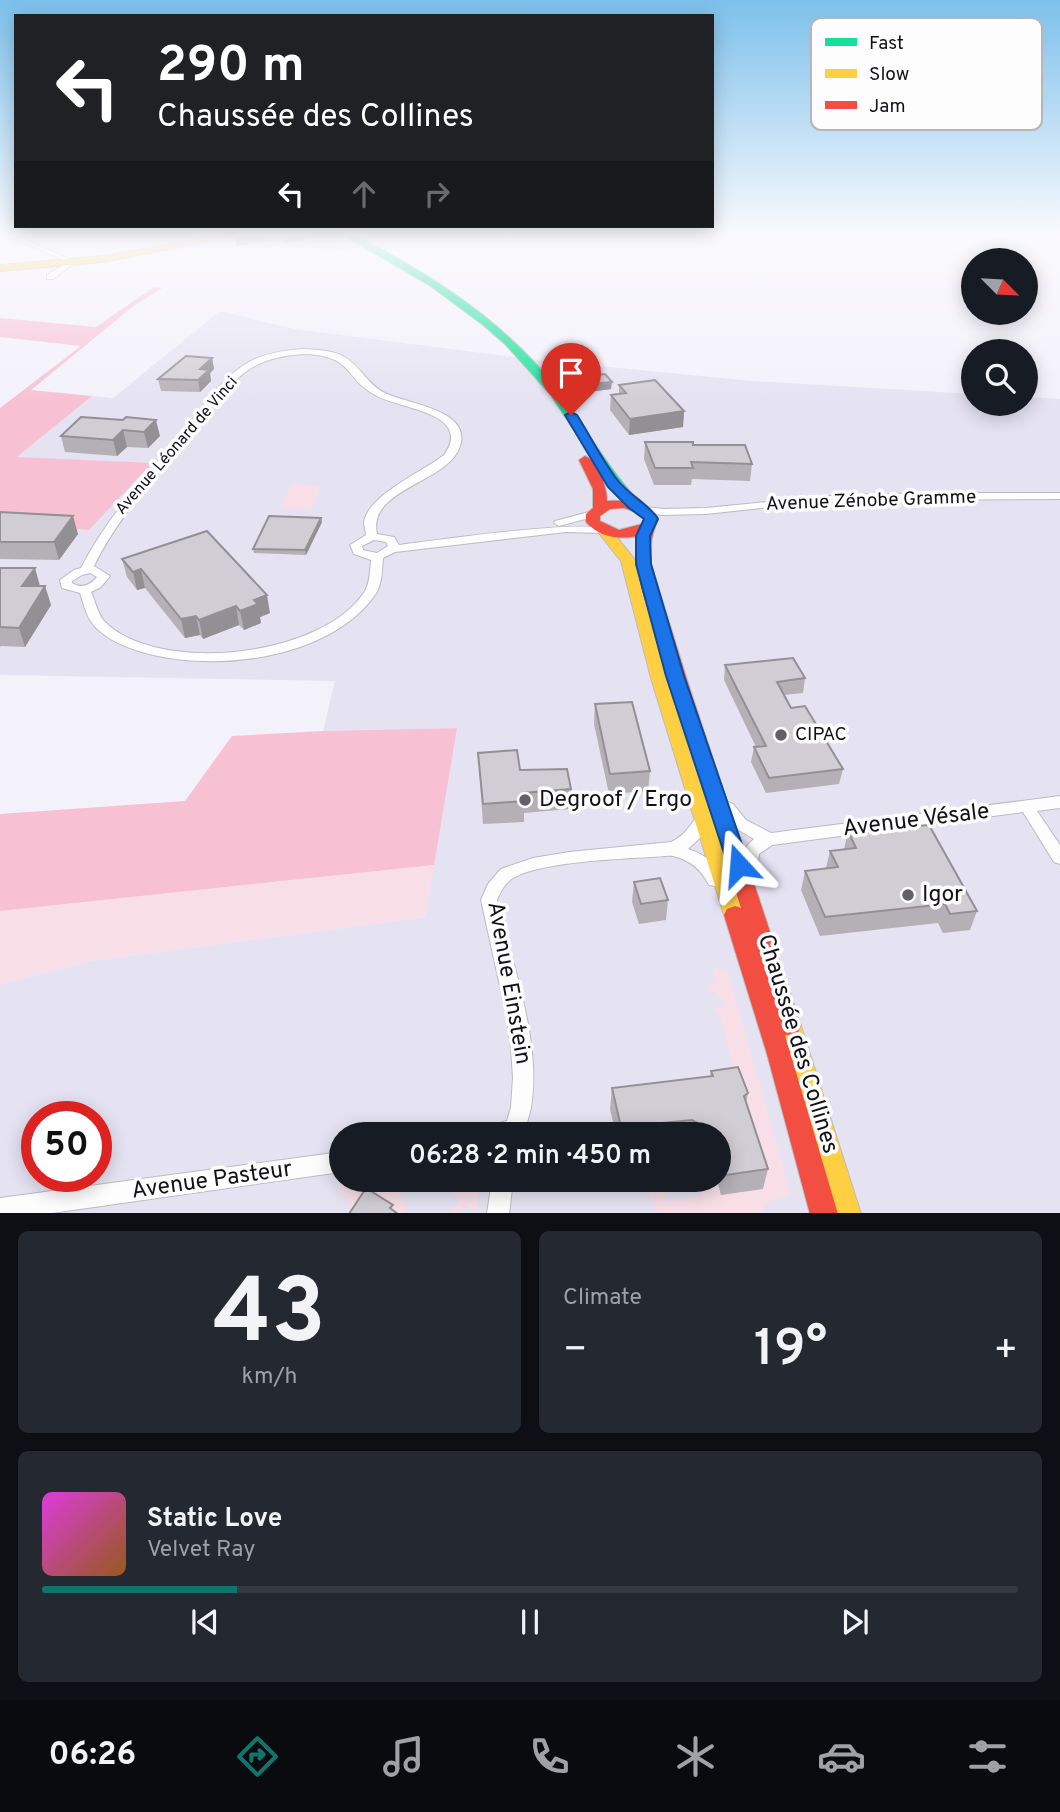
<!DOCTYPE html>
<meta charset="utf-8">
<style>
body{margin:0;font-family:Overpass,sans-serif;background:#242831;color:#f1f3f6;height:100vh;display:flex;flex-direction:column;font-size:26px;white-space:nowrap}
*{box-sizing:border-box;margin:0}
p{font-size:23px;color:#9ea1a6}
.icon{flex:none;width:38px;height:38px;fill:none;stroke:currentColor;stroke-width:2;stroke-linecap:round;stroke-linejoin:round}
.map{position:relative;height:1213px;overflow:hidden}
.sheet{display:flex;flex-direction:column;gap:18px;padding:18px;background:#0d0f14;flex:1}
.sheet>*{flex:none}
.top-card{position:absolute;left:14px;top:14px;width:700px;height:214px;border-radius:0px;box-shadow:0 4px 18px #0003;background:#202124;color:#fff;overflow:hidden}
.needle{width:46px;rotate:114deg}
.tools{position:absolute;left:961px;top:248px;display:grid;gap:14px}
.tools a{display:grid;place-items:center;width:77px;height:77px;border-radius:50%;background:#171b24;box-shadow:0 4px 18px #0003;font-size:35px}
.speed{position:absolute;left:21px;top:1101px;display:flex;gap:14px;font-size:35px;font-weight:700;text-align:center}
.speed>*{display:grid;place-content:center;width:91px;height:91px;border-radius:50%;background:#171b24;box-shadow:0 4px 18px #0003;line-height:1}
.speed .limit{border:10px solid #d22;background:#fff;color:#111}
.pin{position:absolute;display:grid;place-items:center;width:60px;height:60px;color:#fff;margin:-72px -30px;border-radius:50% 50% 50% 0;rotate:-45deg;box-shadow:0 0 7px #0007}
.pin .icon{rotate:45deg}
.me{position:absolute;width:77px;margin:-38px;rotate:341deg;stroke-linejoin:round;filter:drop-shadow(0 0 5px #0008)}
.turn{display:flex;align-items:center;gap:24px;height:147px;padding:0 28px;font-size:32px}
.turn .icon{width:91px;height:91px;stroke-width:2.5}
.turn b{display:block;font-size:49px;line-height:60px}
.lanes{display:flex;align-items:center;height:66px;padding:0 28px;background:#0003;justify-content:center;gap:35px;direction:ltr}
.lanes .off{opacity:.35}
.big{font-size:52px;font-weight:600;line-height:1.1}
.sheet .tile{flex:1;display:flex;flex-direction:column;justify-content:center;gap:10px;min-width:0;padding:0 24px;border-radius:10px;background:#242831}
.sheet .dial{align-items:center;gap:0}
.dial b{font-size:91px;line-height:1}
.song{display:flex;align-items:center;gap:21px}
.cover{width:84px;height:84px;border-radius:10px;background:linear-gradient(135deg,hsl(300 70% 55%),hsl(30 70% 35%))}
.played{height:7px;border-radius:4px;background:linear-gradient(90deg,#0f766e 20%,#363941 20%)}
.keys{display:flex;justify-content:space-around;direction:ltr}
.heat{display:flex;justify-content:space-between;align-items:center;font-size:38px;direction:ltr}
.sheet .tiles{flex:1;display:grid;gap:18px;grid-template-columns:1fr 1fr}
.tile:last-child{grid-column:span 2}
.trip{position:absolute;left:329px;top:1122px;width:402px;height:70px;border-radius:35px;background:#171b24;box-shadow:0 4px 18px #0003;font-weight:600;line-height:70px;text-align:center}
.dock{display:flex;height:112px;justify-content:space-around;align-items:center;background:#090b0e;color:#9ea1a6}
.dock .icon{width:49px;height:49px}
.dock .active{color:#0f766e}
.dock b{font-size:32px;color:#f1f3f6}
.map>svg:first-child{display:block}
</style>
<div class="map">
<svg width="1060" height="1214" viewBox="0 0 1060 1214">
<rect width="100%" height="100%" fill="#f3f1fa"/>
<!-- built -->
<g fill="#e5e2f2" fill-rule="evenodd">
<polygon points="236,235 322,235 353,250 238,244 233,238"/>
<path d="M220,311l74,18 243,31 216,21 220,13v10h53v-7l34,2v814h-1060v-229l89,-23 336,-44 31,-189 -133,3 12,-50 -335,-6v-151l89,6 62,-67 -135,-5 76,-62 21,2zM37,1116h59v60h-59zM341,1134h378v46h-378z"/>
</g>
<!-- green -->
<g fill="#f7dee7">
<polygon points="291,484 321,486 311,510 280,508"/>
<polygon points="434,865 425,917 89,961 0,984 0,911"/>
<polygon points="712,969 727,969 791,1194 769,1202 759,1214 658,1213 649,1197 650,1189 656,1184 662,1184 668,1201 702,1196 700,1185 718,1184 722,1195 735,1074 720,1016 714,1007 723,1007 725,1001 711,991 707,985 717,983"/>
<polygon points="343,1180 388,1180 394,1189 398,1189 408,1213 349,1213 353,1212 343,1195 336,1190"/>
<polygon points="444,1180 462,1180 479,1194 477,1212 464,1205 458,1213 451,1213 460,1202 447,1186 435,1193 433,1189 445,1182"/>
</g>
<!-- forest -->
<g fill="#f7c0d3">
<polygon points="154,287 162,288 131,308 31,390 92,396 17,457 152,463 89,530 0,524 0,408 81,346 0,337 0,318 96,327"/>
<polygon points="457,728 434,865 0,911 0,814 185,801 232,736 323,731"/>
</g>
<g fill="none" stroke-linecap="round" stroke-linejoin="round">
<defs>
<g id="street">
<polygon points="6,235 16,235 76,262 53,279 47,279 47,275 68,262"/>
<path d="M304,349c14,1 30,1 42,9 15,9 22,27 39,35 21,11 87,16 75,53 -11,37 -93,42 -83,88l17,3 5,8c31,-4 190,-27 208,-15l-6,3 -35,-1 -171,20 -12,6c-1,13 -1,27 -8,37 -46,65 -162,78 -233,57 -17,-5 -39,-14 -50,-29 -6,-8 -9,-21 -12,-30l-18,-5 -2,-8 14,-10 7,-2c26,-51 64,-91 100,-134 20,-25 38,-54 66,-71 17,-10 38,-13 57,-14zM304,354c52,2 38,24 73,42 23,13 97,17 67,59 -20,16 -78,41 -80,68 0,2 2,10 2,12l-16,10 4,9 17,6c-1,10 -1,22 -6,31 -41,66 -207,85 -261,30 -6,-7 -9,-20 -13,-29l10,-5 9,-11 -16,-10c23,-47 58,-85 91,-125 21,-26 39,-56 68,-74 16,-9 33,-12 51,-13zM374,540l12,2 2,4 -11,7 -14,-3 -1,-4zM90,573l7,4c-7,8 -15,12 -25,6v-2l10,-6z"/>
<polygon points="934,493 1060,493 1060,499 871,500 789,505 706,514 664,515 644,513 639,510 644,507 664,509 706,508 840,495"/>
<polygon points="593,511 597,512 598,514 597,516 559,526 554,523 555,521"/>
<path d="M1060,796v12l-23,3 23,34v19l-6,-2 -31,-50 -251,33 -13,9 -3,23 -2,5 -6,1 -6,-1c-6,-15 0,-34 12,-43l-19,-11 -15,-20 3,-4 5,-2 5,2 13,16 25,13z"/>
<path d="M703,813l5,2 3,4 -10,18 -13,12c18,6 28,14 35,31l-2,5 -6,1 -6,-1c-8,-16 -19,-25 -36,-29 -7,-1 -15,1 -22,1 -33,2 -111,5 -138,21 -8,5 -12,13 -16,22 15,64 45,142 34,208 -2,8 -5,17 -7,26h-41l3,-7 21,-6 4,-14 2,-29 -2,-30 -4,-30 -26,-118 7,-16 13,-15 32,-11 36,-6 102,-10c18,-8 21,-24 32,-29z"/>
<polygon points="341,1152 341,1172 45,1214 0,1214 0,1198"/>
<polygon points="492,1180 513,1180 509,1214 487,1214"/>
</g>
<path id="fast" d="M343,235h11c67,34 131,74 182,129 28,30 48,66 72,99 10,15 22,28 33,42l-2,3h-10l-12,-13 -67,-101 -44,-49 -24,-21 -53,-39z"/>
<g id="slow">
<polygon points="221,235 242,235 103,262 0,271 0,265 103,256"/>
<polygon points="605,528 610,529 635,560 669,678 746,915 743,921 735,924 727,921 724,915 651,678 621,561 598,532"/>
<polygon points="789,1015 797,1018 801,1026 861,1214 833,1214 777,1026 781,1018"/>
</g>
<path id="jam" d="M585,456c13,5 22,31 22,45 21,-1 38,0 51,18 -6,16 -9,27 -7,45l36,116 114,346 -4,8 -12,1 53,179h-28l-43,-160 -43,-139 3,-6 8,-3 6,2c-27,-86 -55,-171 -80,-257 -10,-36 -30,-78 -24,-115 -19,4 -38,1 -51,-14v-8l7,-6v-19l-14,-29zM624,508l15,5 5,6 -2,5 -23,6 -19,-9v-5l10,-7z"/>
</defs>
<!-- street casing -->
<use href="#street" stroke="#bcbbc2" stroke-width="2"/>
<!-- fast casing -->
<use href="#fast" stroke="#bcbbc2" stroke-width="2"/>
<!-- slow casing -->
<use href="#slow" stroke="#bcbbc2" stroke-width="2"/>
<!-- jam casing -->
<use href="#jam" stroke="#bcbbc2" stroke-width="2"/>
<!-- street -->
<use href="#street" fill="#fdfdfe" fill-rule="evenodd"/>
<!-- fast -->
<use href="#fast" fill="#16e098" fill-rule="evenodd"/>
<!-- slow -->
<use href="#slow" fill="#ffcf43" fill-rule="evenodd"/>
<!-- jam -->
<use href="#jam" fill="#f24e42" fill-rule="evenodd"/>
</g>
<!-- wall -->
<g fill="#b4b0b6">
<polygon points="237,235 315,235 316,237 285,243 281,240 267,241 236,246"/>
<polygon points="212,358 214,369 210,373 211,381 200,392 161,391 158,379"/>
<polygon points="582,376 611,389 589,392 582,384"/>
<polygon points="619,385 684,411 683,427 629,435 610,410 611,395 619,394"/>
<polygon points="81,417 160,436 148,448 127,447 117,456 65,452 61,436"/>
<polygon points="645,442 693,445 752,464 750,481 692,479 691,485 654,485 644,459"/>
<polygon points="0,512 78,534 59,560 0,559"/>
<polygon points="322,522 306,555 254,553 253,549"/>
<polygon points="122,559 270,613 260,617 261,623 244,630 239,625 203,639 200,635 185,638 145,588 137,590 127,577"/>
<polygon points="0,568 40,586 45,586 51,605 25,647 1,646 0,647"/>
<polygon points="725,665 805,678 803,693 784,695 791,708 843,769 839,784 766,793 751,762 754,747 756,747 724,680"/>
<polygon points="595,704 650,771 648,791 609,794 594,724"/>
<polygon points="478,753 520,770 571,789 570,809 524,813 524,822 483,824"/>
<polygon points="848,831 977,911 970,930 943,933 938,923 820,936 801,890 805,871 826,868 830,851 844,850"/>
<polygon points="634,882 668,900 666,920 639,924 632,902"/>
<polygon points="711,1071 748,1093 746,1103 768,1169 763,1189 721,1195 717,1180 719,1180 719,1134 616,1134 610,1109 612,1088 710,1077"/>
</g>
<!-- shaded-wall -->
<g fill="#929094">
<polygon points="242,235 266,235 267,241 236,246 235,237"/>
<polygon points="284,235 315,235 316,237 285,243"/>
<polygon points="212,358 214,369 210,373 211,381 200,392 198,380 200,369"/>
<polygon points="612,382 611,389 589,392 589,384"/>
<polygon points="684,411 683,427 629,435 630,419"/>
<polygon points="156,420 160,436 148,448 144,432"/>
<polygon points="123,430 127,447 117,456 113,440"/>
<polygon points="73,516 78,534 59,560 54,542"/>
<polygon points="321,518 322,522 306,555 305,550"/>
<polygon points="35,568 40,586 22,586"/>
<polygon points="141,569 145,588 137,590 133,572"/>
<polygon points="45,586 51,605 25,647 19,628"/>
<polygon points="267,595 270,613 260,617 261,623 244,630 240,611 254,600"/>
<polygon points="236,606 239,625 203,639 199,620"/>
<polygon points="196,616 200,635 185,638 181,619"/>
</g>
<!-- building -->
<g fill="#d1cdd4" stroke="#929094" stroke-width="2">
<polygon points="186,356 212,358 200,369 209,370 198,380 158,379"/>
<polygon points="605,374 612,382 589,384 582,376"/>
<polygon points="655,380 684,411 630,419 611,395 626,393 619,385"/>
<polygon points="81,417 123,420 126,417 156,420 144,432 123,430 113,440 61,436"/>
<polygon points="645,442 693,442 693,445 745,445 752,464 691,462 693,468 655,468"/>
<polygon points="0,512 73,516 54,542 0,542"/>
<polygon points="269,516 321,518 305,550 253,549"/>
<polygon points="207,531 267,595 254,600 258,604 240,611 236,606 199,620 196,616 181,619 141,569 133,572 122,559"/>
<polygon points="0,568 35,568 22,586 45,586 19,628 0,627"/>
<polygon points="793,658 805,678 777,682 791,708 805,706 843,769 769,778 754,747 766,746 725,665"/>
<polygon points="632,702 650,771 610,774 595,704"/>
<polygon points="517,750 520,770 567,769 571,789 523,793 524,801 483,804 478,753"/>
<polygon points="929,825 977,911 950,914 945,904 825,917 805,871 838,867 830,851 856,848 848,831"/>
<polygon points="660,878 668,900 641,904 634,882"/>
<polygon points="738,1067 748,1093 744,1096 768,1169 726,1175 719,1155 719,1134 713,1134 712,1131 692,1120 621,1127 612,1088 713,1076 711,1071"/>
<polygon points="366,1188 393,1205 390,1208 398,1214 349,1214"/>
</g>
<!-- sky -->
<linearGradient id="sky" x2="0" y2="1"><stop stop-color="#7cc0eb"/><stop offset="0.58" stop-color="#faf9fd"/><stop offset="1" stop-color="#faf9fd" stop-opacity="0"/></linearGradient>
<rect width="1060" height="405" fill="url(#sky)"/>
<!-- route -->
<path fill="#1a73e8" stroke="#114b97" stroke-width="2" d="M571,412l6,3c14,22 26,47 42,67 10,12 35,27 39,37l-8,17 1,28 33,112 65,189 -3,6 -7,3 -8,-3 -3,-6 -62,-189 -30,-112v-28l8,-17 -15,-11 -21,-21 -43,-72z"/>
<!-- markers -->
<g fill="#615f67" stroke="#fdfdfd" stroke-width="2.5">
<circle cx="781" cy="735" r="7"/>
<circle cx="525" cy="800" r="7"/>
<circle cx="908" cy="895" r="7"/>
</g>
<g text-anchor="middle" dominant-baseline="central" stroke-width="7" stroke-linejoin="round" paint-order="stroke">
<!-- far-street labels -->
<g font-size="16" fill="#121118" stroke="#fdfdfd">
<text transform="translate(177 446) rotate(-49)">Avenue Léonard de Vinci</text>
</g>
<!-- street labels -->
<g font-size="19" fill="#121118" stroke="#fdfdfd">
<text transform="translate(871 501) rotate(-2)">Avenue Zénobe Gramme</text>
</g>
<!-- poi labels -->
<g font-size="19" fill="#121118" stroke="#fdfdfd" text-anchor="start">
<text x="795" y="735">CIPAC</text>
</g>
<!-- near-poi labels -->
<g font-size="23" fill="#121118" stroke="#fdfdfd" text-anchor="start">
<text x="539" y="800">Degroof / Ergo</text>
<text x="922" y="895">Igor</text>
</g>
<!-- near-street labels -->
<g font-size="23" fill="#121118" stroke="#fdfdfd">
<text transform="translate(916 821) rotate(-7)">Avenue Vésale</text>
<text transform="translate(508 983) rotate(80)">Avenue Einstein</text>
<text transform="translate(797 1044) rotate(73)">Chaussée des Collines</text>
<text transform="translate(212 1181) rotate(-8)">Avenue Pasteur</text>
</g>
</g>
<!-- legend -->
<rect x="811" y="18" width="231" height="112" rx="10" fill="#fdfdfd" stroke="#b6b6b8" stroke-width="2"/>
<rect x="825" y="38" width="32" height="8" fill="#16e098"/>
<rect x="825" y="69" width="32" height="9" fill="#ffcf43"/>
<rect x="825" y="101" width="32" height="8" fill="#f24e42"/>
<g font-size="19" fill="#121118">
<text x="869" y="49">Fast</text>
<text x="869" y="80">Slow</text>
<text x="869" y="112">Jam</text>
</g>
</svg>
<div class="tools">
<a><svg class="needle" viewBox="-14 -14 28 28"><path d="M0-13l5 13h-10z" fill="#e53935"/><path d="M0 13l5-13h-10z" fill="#9ea1a6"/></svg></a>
<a><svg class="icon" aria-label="search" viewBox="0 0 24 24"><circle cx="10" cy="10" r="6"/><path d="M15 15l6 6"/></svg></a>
</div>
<div class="speed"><div class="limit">50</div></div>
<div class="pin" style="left:571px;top:415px;background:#d93025"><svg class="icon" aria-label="arrive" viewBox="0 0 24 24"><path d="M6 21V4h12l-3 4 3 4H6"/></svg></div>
<svg class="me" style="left:739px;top:865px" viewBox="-20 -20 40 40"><path d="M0-17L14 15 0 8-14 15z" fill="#1a73e8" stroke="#fff" stroke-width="4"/></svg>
<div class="trip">06:28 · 2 min · 450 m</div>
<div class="top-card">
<div class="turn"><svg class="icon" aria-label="left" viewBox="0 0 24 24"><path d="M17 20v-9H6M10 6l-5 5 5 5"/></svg><div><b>290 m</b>Chaussée des Collines</div></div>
<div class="lanes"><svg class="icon" aria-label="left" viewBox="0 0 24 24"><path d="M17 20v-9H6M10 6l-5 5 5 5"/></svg><svg class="icon off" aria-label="ahead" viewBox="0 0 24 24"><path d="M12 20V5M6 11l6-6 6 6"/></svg><svg class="icon off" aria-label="right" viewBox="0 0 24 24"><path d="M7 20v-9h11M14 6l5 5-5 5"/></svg></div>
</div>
</div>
<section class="sheet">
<div class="tiles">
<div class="tile dial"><b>43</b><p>km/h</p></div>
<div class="tile"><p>Climate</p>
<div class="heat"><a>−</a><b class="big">19°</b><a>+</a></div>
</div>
<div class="tile">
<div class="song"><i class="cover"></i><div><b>Static Love</b><p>Velvet Ray</p></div></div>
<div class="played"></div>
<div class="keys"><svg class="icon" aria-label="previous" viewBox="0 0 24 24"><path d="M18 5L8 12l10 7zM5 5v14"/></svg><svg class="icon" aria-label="pause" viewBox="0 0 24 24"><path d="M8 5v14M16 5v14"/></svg><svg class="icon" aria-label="next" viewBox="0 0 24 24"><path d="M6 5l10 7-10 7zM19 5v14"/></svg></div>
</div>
</div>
</section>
<nav class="dock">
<b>06:26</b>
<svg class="icon active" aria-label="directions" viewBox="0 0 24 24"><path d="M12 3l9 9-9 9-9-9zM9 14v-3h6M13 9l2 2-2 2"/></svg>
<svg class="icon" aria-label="music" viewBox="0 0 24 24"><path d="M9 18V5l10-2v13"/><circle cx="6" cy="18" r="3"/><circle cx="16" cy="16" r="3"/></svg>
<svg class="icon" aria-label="phone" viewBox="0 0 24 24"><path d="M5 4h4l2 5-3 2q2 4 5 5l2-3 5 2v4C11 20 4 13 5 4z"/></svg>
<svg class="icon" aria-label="climate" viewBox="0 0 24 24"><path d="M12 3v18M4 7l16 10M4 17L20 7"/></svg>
<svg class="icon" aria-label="car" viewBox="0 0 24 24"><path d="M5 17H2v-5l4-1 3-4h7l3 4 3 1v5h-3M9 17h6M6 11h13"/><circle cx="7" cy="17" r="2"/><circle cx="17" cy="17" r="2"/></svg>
<svg class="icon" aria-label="filters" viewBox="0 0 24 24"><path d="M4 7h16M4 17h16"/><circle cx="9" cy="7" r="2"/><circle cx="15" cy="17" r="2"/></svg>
</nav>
